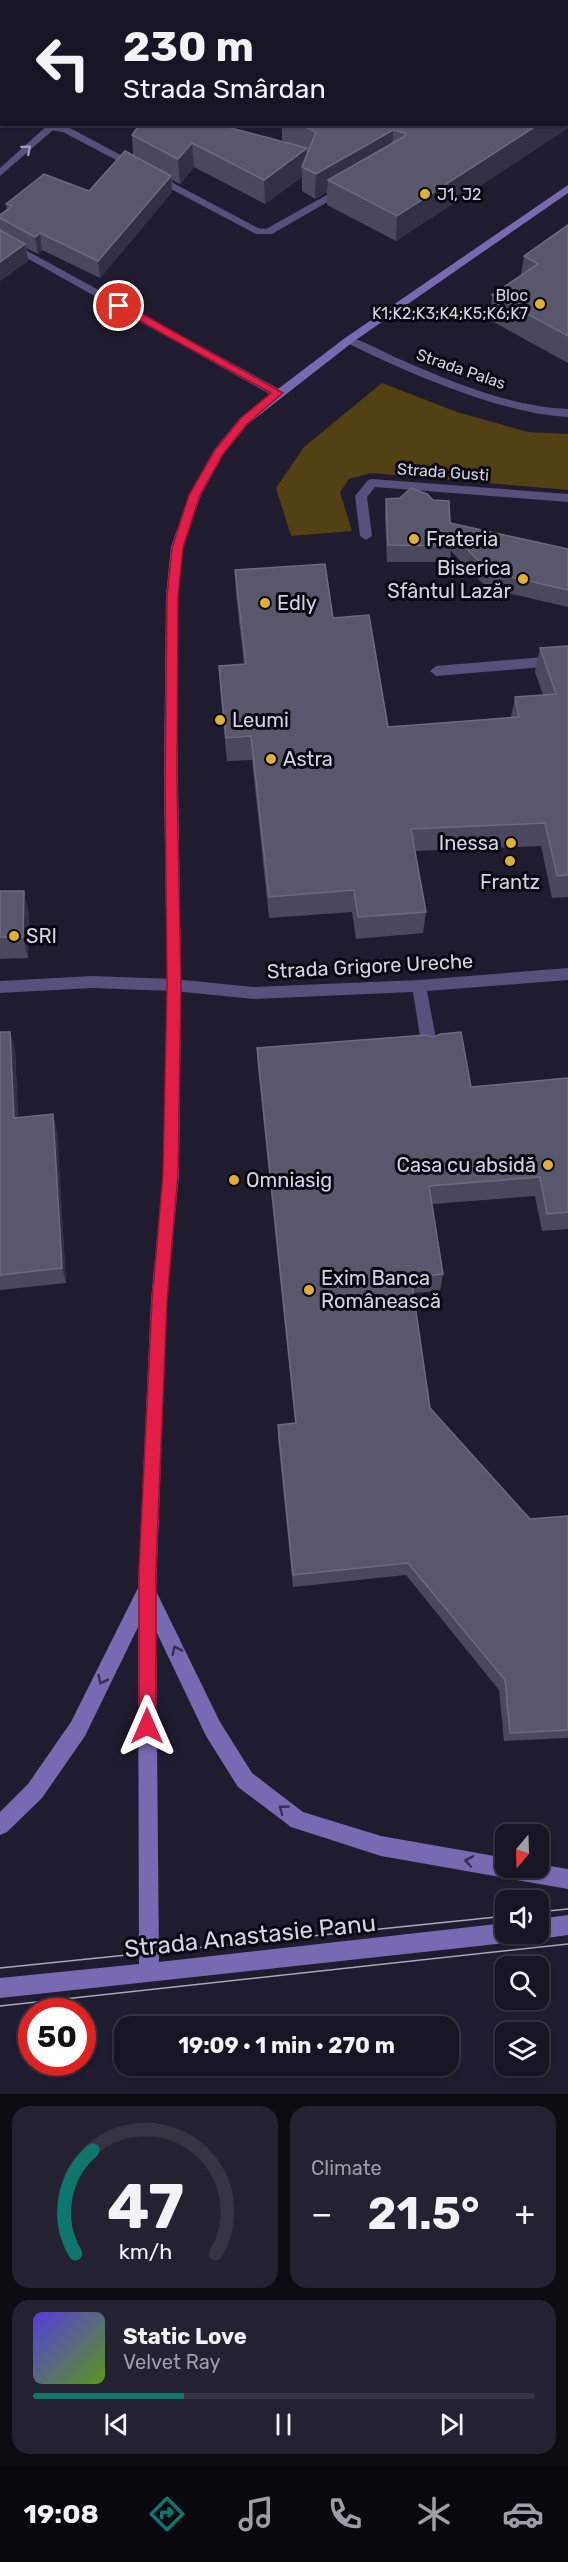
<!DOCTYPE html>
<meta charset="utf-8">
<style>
body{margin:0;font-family:Rubik,sans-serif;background:#242230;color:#f1f3f6;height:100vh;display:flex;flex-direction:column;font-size:22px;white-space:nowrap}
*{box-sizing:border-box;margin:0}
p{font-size:20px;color:#9e9fa6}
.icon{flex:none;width:33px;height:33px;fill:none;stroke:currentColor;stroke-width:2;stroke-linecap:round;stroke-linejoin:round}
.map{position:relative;height:2094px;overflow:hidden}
.details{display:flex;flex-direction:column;gap:12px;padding:12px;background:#0d0c13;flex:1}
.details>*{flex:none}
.hud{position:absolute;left:0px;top:0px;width:568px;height:126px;box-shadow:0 2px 4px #0004,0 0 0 2px #363441;background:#171523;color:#f1f3f6;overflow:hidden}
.needle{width:39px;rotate:199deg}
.buttons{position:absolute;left:495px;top:1824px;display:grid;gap:12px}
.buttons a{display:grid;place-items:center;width:54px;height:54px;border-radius:12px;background:#171523;box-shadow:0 2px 4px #0004,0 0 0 2px #363441;font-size:30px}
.speed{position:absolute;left:18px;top:1998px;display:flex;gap:12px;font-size:30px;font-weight:700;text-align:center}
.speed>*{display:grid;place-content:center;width:78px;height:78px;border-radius:50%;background:#171523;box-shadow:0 2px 4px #0004,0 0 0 2px #363441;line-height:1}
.speed .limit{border:9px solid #d22;background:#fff;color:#111}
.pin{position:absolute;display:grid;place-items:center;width:51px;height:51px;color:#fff;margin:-26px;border:3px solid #fff;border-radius:50%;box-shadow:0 2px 6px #0007}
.me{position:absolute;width:66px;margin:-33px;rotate:0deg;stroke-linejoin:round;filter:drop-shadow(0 0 4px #0008)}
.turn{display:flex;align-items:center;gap:21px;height:126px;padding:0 24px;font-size:27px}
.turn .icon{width:78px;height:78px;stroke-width:2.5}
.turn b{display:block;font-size:42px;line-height:51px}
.big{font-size:45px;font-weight:700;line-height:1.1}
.details .widget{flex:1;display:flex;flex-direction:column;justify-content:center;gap:9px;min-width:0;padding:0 21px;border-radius:18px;background:#242230}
.details .dial{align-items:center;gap:0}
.dial svg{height:156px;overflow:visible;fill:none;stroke:#363441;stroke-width:7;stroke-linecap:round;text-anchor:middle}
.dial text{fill:#f1f3f6;stroke:none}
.song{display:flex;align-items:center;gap:18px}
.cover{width:72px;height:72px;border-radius:9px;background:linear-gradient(135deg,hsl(250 70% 55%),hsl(90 70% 35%))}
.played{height:6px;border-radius:3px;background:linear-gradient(90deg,#0f766e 30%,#363441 30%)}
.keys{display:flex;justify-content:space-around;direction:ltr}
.heat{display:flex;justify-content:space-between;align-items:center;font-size:33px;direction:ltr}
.details .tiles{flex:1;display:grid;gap:12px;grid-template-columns:1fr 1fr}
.widget:last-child{grid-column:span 2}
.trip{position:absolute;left:114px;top:2016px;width:345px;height:60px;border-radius:18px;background:#171523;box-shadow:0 2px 4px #0004,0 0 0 2px #363441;font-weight:700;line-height:60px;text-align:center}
.tab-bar{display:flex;height:96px;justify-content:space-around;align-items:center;background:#09080e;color:#9e9fa6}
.tab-bar .icon{width:42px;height:42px}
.tab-bar .on{color:#0f766e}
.tab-bar b{font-size:27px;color:#f1f3f6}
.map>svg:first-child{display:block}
</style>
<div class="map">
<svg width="568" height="2094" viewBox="0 0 568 2094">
<rect width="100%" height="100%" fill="#1f1c2f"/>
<!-- green -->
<polygon fill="#534013" points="382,383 457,412 528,432 568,434 568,490 371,473 349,479 340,492 352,531 291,536 276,488 304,447"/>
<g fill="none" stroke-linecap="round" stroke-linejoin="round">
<!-- service -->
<g fill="#57507c" fill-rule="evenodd">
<polygon points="16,0 26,0 26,2 17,2"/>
<polygon points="52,125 68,127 258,228 266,229 341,187 350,189 272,234 256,234 63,132 49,130 47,128"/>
<path d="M349,337c19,5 37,17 55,24 50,22 109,46 164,48v8c-67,-3 -162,-45 -223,-75l-2,-2z"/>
<polygon points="372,479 568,494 568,502 375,487 367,497 372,536 366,540 360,536 355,496 368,480"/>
<polygon points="568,655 568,665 436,676 430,671 436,666"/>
<polygon points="568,968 568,980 427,991 438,1049 435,1054 430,1055 425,1054 422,1049 413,992 253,999 174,991 169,989 167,985 169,981 174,979 253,987 419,980"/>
</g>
<!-- minor -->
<polygon fill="#57507c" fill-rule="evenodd" points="49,124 60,124 0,176 0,168"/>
<!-- tertiary -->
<g fill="#57507c" fill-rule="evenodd">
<polygon points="0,236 281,390 283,393 277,397 273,396 0,243"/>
<polygon points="92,976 174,979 179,981 181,985 179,989 174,991 92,988 0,993 0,981"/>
</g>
<!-- secondary -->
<g fill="#776ab2" fill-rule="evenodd">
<polygon points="568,185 568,193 353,342 248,424 223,455 201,495 183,547 178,596 178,782 181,985 179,1174 167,1301 156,1591 220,1722 252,1773 303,1812 381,1836 506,1858 506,1868 538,1868 538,1864 568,1869 568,1889 381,1856 291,1827 238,1787 206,1736 156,1631 159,1962 506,1923 506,1934 516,1934 513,1940 506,1943 0,1998 0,1978 139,1964 138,1627 85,1736 42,1798 7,1832 0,1835 0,1812 28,1784 71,1722 138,1588 151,1301 163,1174 167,985 164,782 166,596 171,547 189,495 214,450 240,418 345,338"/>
<polygon points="568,1915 568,1935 538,1939 531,1936 530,1934 538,1934 538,1919"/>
</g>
<!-- tram -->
<g stroke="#aaa8b7" stroke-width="1.5">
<polyline points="538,1912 568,1909"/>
<polyline points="0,1968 506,1916"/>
<polyline points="0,2006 568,1944"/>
</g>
</g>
<!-- wall -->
<g fill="#4a485d">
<polygon points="37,0 304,0 301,2 40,2"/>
<polygon points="568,0 568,128 396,241 327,205 327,192 315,199 302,191 302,177 265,204 194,167 180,184 172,180 172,192 100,278 42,250 38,254 26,248 28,261 0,281 0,215 7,210 6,204 89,191 133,155 132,135 290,144 282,140 282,124 567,124 486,1"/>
<polygon points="568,225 568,363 490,320 492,295 521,275 524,256"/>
<polygon points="386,499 450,523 568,549 568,607 487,588 451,551 450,562 387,562 385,516"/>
<polygon points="235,570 333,618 388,727 511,717 515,697 543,695 535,672 540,648 568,646 568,897 552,898 541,846 415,851 426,912 423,933 356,939 352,912 269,918 252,760 227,761 220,690 219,666 244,664 236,595"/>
<polygon points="0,891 29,913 28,958 0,959"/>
<polygon points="0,1032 10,1032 15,1049 18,1117 57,1131 66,1283 0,1290"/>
<polygon points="257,1048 471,1087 568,1078 568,1229 542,1231 535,1196 432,1204 443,1274 440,1291 413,1293 430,1408 530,1519 568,1516 568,1738 504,1741 499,1690 406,1575 293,1587 278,1439 278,1425 295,1423 258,1068"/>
</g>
<!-- shaded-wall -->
<g fill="#333045">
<polygon points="265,0 304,0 301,2 263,2"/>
<polygon points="2,51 2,67 0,68 0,52"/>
<polygon points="2,78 2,94 0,96 0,79"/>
<polygon points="568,105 568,128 396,241 397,216 539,124 567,124 567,106"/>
<polygon points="393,130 392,155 328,180 327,192 315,199 316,174"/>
<polygon points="192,143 194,167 180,184 178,159"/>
<polygon points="307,148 307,169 302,167 302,177 265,204 264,180"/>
<polygon points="171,176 172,192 100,278 98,261"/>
<polygon points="40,233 42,250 38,254 35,237"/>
<polygon points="25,244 28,261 0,281 0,262"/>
<polygon points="24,891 29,913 28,958 23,937"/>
<polygon points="10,1032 15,1049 19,1135 14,1118"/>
<polygon points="53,1114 57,1131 66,1283 62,1268"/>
</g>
<!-- building -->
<g fill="#59576b" stroke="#6d6a7e" stroke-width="1.5">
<polygon points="75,0 265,0 263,2 78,2"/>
<polygon points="450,0 481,0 486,1 487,0 568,0 568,105 567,106 567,2 449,2"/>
<polygon points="0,39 2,39 2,51 0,52"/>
<polygon points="140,124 216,124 307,148 264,180 192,143 178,159 132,135"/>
<polygon points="300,124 539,124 397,216 328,180 405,136 405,133 393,130 316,174 302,167 316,132"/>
<polygon points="125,151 171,176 98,261 40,233 35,237 0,218 0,215 12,206 6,204 44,174 89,191"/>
<polygon points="568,225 568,336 492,295 538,264 524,256"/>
<polygon points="0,230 25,244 0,262"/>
<polygon points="411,488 427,494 433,500 449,501 450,523 568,549 568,590 489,572 451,532 452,546 388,545 386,499 400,498"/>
<polygon points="325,564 333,618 369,615 388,727 519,717 515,697 556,694 540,648 568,646 568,875 557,876 545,823 411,829 426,912 358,917 354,890 269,897 251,736 226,738 219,666 246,664 235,570"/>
<polygon points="0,891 24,891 23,937 0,937"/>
<polygon points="0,1032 10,1032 14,1118 53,1114 62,1268 0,1275"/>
<polygon points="461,1032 471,1087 568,1078 568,1212 547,1214 540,1177 429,1186 443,1274 411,1277 430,1408 530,1519 568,1516 568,1730 510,1733 505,1680 408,1563 293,1575 278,1425 296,1423 257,1048 426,1035 433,1037 441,1034"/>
</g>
<!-- one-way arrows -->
<defs><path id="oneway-chevron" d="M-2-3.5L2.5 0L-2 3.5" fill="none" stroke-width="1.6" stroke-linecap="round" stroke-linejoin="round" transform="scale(1.5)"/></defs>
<use stroke="#9c99b4" href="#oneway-chevron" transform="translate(27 149) rotate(-41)"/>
<g stroke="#352f51">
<use href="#oneway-chevron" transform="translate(176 1650) rotate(-116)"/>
<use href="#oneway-chevron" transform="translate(102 1680) rotate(116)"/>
<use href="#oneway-chevron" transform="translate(283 1809) rotate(-143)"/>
<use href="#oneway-chevron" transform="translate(469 1861) rotate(-170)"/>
</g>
<!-- route -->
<polygon fill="#e11d48" stroke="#92132f" stroke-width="1.5" points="116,303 123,303 283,393 248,423 223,454 200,495 183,548 178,596 177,782 181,985 178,1174 167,1301 156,1568 156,1726 154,1732 147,1735 141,1732 139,1726 139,1568 152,1301 163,1174 167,985 165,782 167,596 172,548 189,495 215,450 241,418 271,393 116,308"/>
<!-- markers -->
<g fill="#e0b034" stroke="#090810" stroke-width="2">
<circle cx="425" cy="194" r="6"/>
<circle cx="540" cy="304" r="6"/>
<circle cx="414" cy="539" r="6"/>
<circle cx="523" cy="579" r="6"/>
<circle cx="265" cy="603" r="6"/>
<circle cx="220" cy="720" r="6"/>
<circle cx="271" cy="759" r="6"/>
<circle cx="511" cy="843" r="6"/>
<circle cx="510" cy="861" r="6"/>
<circle cx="14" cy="936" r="6"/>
<circle cx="548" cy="1165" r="6"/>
<circle cx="234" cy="1180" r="6"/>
<circle cx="309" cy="1290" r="6"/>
</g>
<g text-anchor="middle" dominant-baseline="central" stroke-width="6" stroke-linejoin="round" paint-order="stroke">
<!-- far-poi labels -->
<g font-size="16" fill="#d5d4e2" stroke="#090810" text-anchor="start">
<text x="437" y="194">J1, J2</text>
<text x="528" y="295" text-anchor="end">Bloc<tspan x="528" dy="18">K1;K2;K3;K4;K5;K6;K7</tspan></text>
</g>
<!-- far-street labels -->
<g font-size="16" fill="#d5d4e2" stroke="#090810">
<text transform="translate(461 369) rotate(19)">Strada Palas</text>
<text transform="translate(443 472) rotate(4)">Strada Gusti</text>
</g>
<!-- poi labels -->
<g font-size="20" fill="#d5d4e2" stroke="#090810" text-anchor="start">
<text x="426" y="539">Frateria</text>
<text x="511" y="568" text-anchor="end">Biserica<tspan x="511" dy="23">Sfântul Lazăr</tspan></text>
<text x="277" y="603">Edly</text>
<text x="232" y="720">Leumi</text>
<text x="283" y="759">Astra</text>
<text x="499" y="843" text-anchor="end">Inessa</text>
<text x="510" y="882" text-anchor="middle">Frantz</text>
<text x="26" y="936">SRI</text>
<text x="536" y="1165" text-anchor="end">Casa cu absidă</text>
<text x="246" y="1180">Omniasig</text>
<text x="321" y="1278">Exim Banca<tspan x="321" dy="23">Românească</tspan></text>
</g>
<!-- street labels -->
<g font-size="20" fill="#d5d4e2" stroke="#090810">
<text transform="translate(370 966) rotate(-3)">Strada Grigore Ureche</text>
</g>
<!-- near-street labels -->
<g font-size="24" fill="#d5d4e2" stroke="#090810">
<text transform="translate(250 1936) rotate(-6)">Strada Anastasie Panu</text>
</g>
</g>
</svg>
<div class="buttons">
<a><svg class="needle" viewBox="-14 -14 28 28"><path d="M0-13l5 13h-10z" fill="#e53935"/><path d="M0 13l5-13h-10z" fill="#9e9fa6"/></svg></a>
<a><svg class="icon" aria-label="sound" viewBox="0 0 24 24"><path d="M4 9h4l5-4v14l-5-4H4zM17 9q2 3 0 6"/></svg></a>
<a><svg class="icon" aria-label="search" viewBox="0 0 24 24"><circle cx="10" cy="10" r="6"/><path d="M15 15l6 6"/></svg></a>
<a><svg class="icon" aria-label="layers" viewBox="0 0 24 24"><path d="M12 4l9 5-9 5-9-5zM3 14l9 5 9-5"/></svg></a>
</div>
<div class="speed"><div class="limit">50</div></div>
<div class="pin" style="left:119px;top:306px;background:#d93025"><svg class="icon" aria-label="arrive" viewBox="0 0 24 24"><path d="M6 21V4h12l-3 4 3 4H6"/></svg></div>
<svg class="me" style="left:147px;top:1726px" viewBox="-20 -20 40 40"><path d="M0-17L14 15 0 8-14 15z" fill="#e11d48" stroke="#fff" stroke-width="4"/></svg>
<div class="trip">19:09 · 1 min · 270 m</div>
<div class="hud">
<div class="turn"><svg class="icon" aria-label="left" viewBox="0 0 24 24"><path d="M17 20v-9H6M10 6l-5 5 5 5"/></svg><div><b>230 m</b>Strada Smârdan</div></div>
</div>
</div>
<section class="details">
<div class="tiles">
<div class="widget dial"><svg viewBox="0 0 100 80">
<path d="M14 69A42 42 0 1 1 86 69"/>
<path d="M14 69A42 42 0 0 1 23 16" stroke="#0f766e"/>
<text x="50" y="56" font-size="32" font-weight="700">47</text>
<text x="50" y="72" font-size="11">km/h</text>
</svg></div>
<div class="widget"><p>Climate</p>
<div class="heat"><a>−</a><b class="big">21.5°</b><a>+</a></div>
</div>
<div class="widget">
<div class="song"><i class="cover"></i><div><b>Static Love</b><p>Velvet Ray</p></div></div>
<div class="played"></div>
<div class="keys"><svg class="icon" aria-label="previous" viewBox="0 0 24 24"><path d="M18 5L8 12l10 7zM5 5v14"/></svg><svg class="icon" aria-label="pause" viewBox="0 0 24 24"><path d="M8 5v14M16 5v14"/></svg><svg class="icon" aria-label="next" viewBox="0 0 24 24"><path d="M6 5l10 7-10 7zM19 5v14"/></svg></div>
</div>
</div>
</section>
<nav class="tab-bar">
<b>19:08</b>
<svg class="icon on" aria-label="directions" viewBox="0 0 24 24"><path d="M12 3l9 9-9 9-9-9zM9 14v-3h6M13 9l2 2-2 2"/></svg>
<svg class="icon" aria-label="music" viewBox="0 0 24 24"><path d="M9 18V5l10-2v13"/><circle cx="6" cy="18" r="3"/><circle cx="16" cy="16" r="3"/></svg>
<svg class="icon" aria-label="phone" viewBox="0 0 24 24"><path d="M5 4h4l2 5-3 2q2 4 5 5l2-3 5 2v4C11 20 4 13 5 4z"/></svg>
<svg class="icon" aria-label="climate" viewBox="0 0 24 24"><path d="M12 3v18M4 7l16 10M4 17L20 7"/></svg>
<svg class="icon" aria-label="car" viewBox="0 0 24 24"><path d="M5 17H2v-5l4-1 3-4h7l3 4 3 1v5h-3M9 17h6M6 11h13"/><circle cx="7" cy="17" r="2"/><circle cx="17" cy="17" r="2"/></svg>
</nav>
